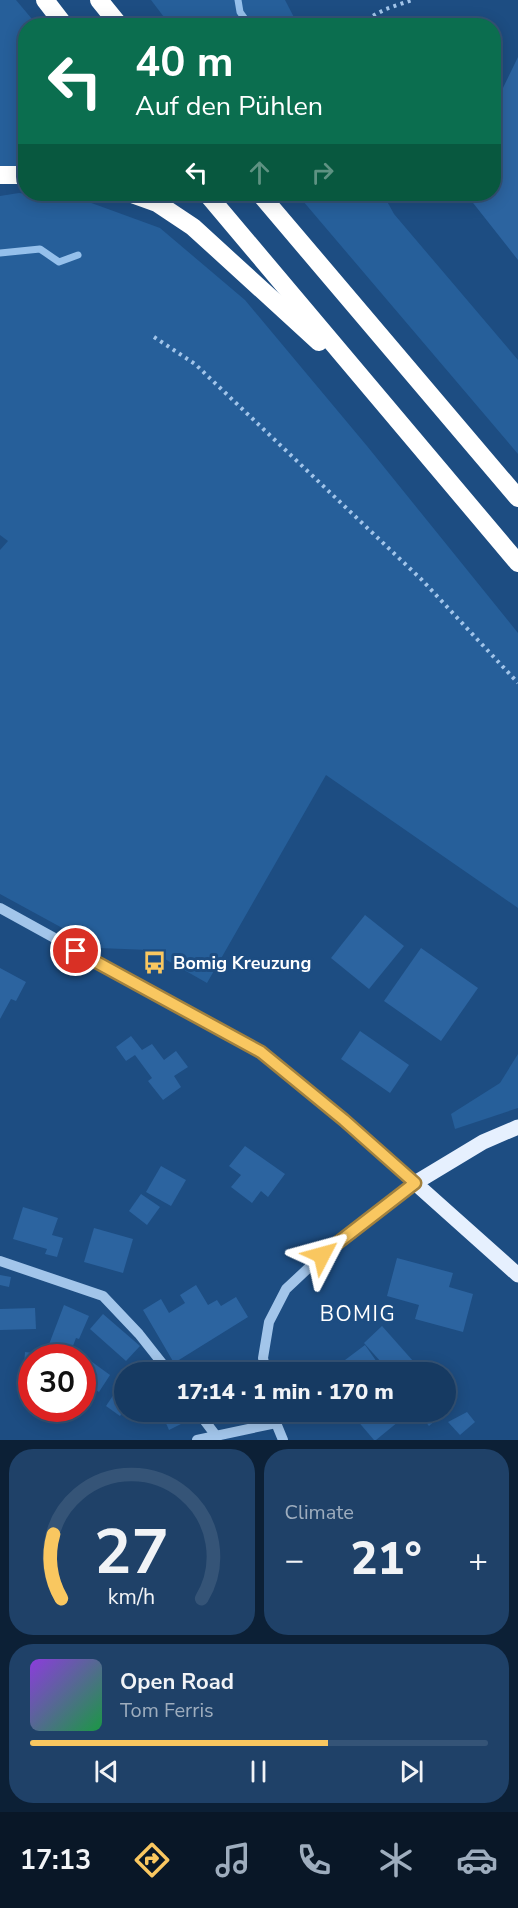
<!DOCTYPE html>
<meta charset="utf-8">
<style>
body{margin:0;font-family:"Nunito Sans",sans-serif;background:#1f4168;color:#f1f3f6;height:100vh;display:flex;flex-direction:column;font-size:22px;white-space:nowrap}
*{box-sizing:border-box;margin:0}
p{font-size:20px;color:#9eadbe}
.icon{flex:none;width:33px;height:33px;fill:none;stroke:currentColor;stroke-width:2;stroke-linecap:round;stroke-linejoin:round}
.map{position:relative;height:1440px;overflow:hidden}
.panel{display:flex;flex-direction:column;gap:9px;padding:9px;background:#0c2036;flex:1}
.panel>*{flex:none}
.top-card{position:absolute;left:18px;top:18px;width:483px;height:183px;border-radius:24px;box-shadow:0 3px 15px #0003,0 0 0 2px #355477;background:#0b6e4f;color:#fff;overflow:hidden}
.speed{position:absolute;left:18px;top:1344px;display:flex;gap:12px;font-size:30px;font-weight:700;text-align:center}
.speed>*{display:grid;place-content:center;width:78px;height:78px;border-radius:50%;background:#163a62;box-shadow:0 3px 15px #0003,0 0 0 2px #355477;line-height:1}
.speed .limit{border:9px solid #d22;background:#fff;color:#111}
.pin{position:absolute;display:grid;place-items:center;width:51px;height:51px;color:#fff;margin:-26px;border:3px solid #fff;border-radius:50%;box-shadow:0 2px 6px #0007}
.me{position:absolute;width:66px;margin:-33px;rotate:51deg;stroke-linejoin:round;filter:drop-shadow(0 0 4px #0008)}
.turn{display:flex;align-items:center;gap:21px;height:126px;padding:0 18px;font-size:27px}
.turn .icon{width:78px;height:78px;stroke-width:2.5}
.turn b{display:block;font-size:42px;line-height:51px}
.lanes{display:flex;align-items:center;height:57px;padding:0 18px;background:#0003;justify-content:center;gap:30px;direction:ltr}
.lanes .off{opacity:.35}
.big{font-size:45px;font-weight:800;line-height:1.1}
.panel .tile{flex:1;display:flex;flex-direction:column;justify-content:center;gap:9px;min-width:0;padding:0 21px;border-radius:24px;background:#1f4168}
.panel .dial{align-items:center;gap:0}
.dial svg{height:156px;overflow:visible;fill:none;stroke:#355477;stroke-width:7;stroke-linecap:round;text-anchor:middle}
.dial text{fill:#f1f3f6;stroke:none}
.song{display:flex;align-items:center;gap:18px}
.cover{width:72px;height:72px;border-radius:9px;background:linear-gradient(135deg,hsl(270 70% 55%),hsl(140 70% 35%))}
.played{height:6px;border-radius:3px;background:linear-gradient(90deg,#f9c760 65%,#355477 65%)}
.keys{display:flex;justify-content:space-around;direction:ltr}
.heat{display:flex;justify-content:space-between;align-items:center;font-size:33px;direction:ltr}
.panel .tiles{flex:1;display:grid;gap:9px;grid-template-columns:1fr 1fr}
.tile:last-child{grid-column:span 2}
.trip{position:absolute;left:114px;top:1362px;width:342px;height:60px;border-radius:30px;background:#163a62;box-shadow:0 3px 15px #0003,0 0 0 2px #355477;font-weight:800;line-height:60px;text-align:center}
.tab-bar{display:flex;height:96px;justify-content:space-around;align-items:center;background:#091727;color:#9eadbe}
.tab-bar .icon{width:42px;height:42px}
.tab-bar .active{color:#f9c760}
.tab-bar b{font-size:27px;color:#f1f3f6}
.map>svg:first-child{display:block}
</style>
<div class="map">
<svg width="518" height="1440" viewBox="0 0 518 1440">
<rect width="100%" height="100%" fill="#1d4d82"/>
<!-- green -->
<g fill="#265f9a">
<polygon points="0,0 16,0 37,25 26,26 25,166 0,166"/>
<polygon points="151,0 285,0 298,25 170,25"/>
<polygon points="19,193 86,201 160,228 245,300 367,446 518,633 518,908 326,775 207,983 149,950 99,948 0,894 0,550 8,541 0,535 0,196"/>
<polygon points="297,194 383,194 394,214 518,360 518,454"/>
<polygon points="518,1054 518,1108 455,1129 451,1114 500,1083"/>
</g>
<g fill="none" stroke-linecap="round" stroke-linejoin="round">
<!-- stream -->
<g stroke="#95c0eb" stroke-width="7">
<polyline points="238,0 240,12 250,26"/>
<polyline points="0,253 40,249 59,262 78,255"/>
</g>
</g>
<!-- building -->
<g fill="#2c64a0">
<polygon points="518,57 518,260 466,194 494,194 494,91 500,94"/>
<polygon points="365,915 404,946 369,989 331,958"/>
<polygon points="421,948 478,988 441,1041 384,1001"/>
<polygon points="0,968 26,982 16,1001 11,999 0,1019"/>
<polygon points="360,1031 409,1065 390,1093 341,1059"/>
<polygon points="131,1036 142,1050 152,1044 164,1060 176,1051 188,1067 174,1076 181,1087 163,1100 148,1081 152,1078 135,1055 126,1061 116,1047"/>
<polygon points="245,1146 285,1174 268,1197 261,1191 252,1203 231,1187 241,1175 229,1166"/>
<polygon points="161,1166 186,1180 171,1206 146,1192"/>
<polygon points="141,1194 160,1207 147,1225 129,1211"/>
<polygon points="23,1207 58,1218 52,1235 63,1238 57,1257 45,1254 47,1249 13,1239"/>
<polygon points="94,1228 133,1239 123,1273 84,1262"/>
<polygon points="397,1258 453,1273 449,1287 473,1294 463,1332 415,1319 419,1305 387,1296"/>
<polygon points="0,1275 11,1277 9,1287 0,1285"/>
<polygon points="196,1285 208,1305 217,1300 221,1306 236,1297 248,1317 174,1363 143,1310 161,1299 169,1313 185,1303 180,1295"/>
<polygon points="64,1305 89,1316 79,1339 76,1338 69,1356 48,1347"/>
<polygon points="35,1308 36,1329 0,1330 0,1309"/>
<polygon points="103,1314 140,1346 126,1361 90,1329"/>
<polygon points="382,1326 421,1370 419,1372 390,1372 364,1343"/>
<polygon points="365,1345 384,1372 372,1372 369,1369 364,1372 329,1372"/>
<polygon points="77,1351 110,1375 99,1392 94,1389 92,1392 82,1385 82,1358 73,1358"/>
<polygon points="25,1352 43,1354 43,1358 32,1358 32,1367 24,1366"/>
<polygon points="114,1394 124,1401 124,1410 120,1416 106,1406"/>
<polygon points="350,1412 408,1412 409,1413 376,1440 374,1440"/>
<polygon points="417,1412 431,1412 437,1419 429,1426"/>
<polygon points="467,1412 475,1422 460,1435 448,1422"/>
<polygon points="176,1414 181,1424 169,1430 165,1421"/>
</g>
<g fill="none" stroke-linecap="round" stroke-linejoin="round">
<!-- path -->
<g stroke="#a2c5ea" stroke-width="4" stroke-dasharray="3 4.5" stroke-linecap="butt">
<polyline points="353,26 386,9 412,0"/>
<polyline points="154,337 195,364 422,580 518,683"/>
</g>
<!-- minor -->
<g stroke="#a2c5ea" stroke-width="10">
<polyline points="0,908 261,1052 344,1120 415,1183 334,1244 286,1289 269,1322 263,1358 266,1372"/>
<polyline points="0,1261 103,1296 139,1334 169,1372"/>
<polyline points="198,1412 217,1437"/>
<polyline points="273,1412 276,1423 283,1440"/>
<polyline points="197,1440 276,1423"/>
</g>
<!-- major -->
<polyline stroke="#e6f0fe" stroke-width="15" points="518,1127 483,1142 415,1183 518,1275"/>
<!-- highway -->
<g stroke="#fff" stroke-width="18">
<polyline points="45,0 65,26"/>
<polyline points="99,0 120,26"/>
<polyline points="0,175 26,175"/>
<polyline points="132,194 157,203 193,227 319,342"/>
<polyline points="207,194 518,563"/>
<polyline points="260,194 518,498"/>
</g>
</g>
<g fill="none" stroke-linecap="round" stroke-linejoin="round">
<defs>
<polyline id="route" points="76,951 261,1052 344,1120 415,1183 322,1255"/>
</defs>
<!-- route casing -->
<use href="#route" stroke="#a2813e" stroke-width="15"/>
<!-- route -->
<use href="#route" stroke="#f9c760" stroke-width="10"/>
</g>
<!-- icons -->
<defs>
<symbol id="bus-bare" viewBox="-9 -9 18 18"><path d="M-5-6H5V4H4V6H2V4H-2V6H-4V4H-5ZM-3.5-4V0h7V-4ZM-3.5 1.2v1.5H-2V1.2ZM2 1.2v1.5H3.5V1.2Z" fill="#f9c760" stroke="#1d4d82" stroke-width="2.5" paint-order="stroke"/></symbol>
</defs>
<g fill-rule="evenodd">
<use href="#bus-bare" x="138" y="946" width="33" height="33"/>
</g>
<g text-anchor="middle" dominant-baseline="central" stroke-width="6" stroke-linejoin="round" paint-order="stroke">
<!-- poi labels -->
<g font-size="18" font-weight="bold" fill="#fff" stroke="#1d4d82" text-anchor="start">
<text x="173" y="963">Bomig Kreuzung</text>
</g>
<!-- quarter labels -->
<g font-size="21" letter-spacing="1.5" fill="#fff" stroke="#1d4d82">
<text x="358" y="1314">BOMIG</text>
</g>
</g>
</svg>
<div class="speed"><div class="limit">30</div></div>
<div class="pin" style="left:76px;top:951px;background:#d93025"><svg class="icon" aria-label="arrive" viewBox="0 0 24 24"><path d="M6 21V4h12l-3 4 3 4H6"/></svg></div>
<svg class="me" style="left:322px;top:1255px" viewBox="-20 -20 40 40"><path d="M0-17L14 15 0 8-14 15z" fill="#f9c760" stroke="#fff" stroke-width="4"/></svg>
<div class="trip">17:14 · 1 min · 170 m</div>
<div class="top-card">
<div class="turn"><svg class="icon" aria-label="left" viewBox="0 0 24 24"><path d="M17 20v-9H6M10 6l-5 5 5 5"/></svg><div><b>40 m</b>Auf den Pühlen</div></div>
<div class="lanes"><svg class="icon" aria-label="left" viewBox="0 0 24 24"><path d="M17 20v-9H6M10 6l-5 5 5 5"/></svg><svg class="icon off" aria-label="ahead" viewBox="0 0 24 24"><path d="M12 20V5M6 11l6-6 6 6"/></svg><svg class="icon off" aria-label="right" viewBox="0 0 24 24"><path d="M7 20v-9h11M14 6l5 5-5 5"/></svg></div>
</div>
</div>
<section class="panel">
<div class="tiles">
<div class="tile dial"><svg viewBox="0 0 100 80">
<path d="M14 69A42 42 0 1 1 86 69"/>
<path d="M14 69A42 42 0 0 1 10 36" stroke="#f9c760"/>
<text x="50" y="56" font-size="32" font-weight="700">27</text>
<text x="50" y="72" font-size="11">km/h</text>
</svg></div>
<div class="tile"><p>Climate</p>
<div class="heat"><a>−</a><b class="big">21°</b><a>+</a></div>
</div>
<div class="tile">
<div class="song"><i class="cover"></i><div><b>Open Road</b><p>Tom Ferris</p></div></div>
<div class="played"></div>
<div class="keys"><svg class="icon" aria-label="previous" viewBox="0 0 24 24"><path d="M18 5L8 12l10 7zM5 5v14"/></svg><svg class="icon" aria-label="pause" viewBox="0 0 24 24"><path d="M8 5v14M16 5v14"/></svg><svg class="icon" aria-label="next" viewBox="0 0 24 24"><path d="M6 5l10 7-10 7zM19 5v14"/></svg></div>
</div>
</div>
</section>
<nav class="tab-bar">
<b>17:13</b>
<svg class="icon active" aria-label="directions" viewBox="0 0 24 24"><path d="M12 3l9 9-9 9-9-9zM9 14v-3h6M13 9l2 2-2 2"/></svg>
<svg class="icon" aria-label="music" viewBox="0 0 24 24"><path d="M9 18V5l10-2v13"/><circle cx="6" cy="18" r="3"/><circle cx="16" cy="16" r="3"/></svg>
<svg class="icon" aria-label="phone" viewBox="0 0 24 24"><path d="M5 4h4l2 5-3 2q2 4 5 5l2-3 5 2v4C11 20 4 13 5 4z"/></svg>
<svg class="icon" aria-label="climate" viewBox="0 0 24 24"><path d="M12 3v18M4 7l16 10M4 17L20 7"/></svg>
<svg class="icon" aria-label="car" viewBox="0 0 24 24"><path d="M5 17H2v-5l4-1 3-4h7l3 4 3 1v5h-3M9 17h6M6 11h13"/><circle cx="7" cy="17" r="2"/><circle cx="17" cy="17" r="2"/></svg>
</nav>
